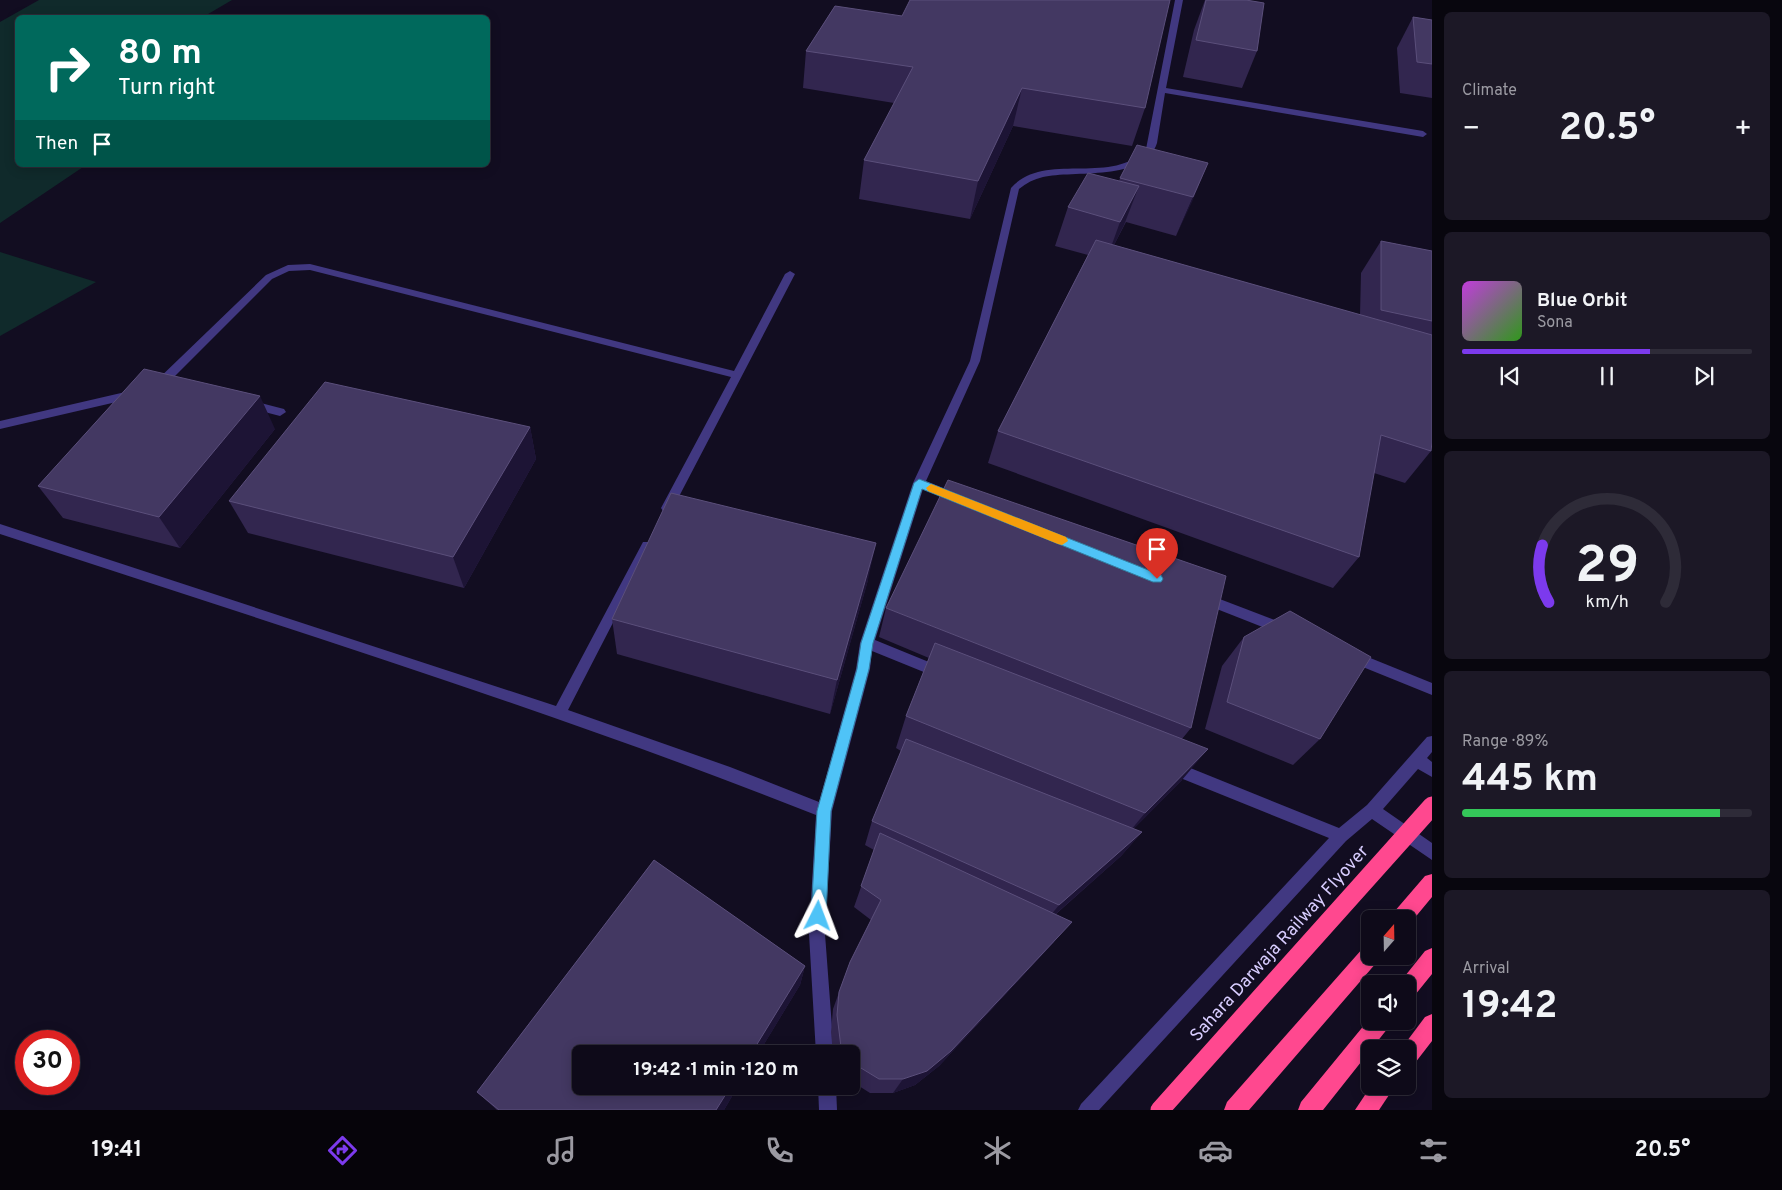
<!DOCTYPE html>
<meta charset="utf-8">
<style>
body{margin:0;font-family:Overpass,sans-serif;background:#1c1826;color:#f1f3f6;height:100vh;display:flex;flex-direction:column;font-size:19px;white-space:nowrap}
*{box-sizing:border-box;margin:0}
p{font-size:16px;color:#9b9aa2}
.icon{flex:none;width:28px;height:28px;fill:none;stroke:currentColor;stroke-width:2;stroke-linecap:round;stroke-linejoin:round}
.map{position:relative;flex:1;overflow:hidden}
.details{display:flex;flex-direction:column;gap:12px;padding:12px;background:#08060e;width:350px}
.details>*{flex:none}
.hud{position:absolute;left:15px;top:15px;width:475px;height:152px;border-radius:8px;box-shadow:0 2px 12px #0003,0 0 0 1px #2e2b38;background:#00695c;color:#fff;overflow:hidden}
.needle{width:32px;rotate:20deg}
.tools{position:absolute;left:1361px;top:910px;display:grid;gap:10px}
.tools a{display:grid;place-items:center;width:55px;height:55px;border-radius:8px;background:#0e0a19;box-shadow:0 2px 12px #0003,0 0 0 1px #2e2b38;font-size:25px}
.speed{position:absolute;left:15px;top:1030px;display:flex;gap:10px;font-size:25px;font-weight:700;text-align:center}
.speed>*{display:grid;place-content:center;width:65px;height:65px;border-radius:50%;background:#0e0a19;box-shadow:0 2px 12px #0003,0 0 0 1px #2e2b38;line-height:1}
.speed .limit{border:8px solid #d22;background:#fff;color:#111}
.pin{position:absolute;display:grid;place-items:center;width:42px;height:42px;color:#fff;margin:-51px -21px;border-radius:50% 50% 50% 0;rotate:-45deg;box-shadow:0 0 5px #0007}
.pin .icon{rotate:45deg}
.me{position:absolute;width:55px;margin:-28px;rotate:3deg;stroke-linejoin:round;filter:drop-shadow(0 0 4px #0008)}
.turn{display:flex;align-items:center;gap:18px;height:105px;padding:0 20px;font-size:22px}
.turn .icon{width:65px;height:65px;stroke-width:2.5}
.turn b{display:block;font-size:35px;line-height:42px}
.then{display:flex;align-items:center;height:48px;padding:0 20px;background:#0003;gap:10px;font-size:19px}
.big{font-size:38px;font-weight:700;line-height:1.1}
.details .widget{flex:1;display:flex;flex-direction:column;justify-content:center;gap:8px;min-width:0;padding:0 18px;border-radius:8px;background:#1c1826}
.details .dial{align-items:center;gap:0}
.dial svg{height:130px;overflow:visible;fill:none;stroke:#2e2b38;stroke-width:7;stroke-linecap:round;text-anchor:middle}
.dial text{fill:#f1f3f6;stroke:none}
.song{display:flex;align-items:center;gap:15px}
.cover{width:60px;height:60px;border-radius:8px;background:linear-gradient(135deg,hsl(290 70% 55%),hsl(110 70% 35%))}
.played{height:5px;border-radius:2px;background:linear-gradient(90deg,#7c3aed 65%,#2e2b38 65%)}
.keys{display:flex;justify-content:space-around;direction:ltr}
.heat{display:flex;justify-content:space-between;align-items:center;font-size:28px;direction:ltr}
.charge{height:8px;border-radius:4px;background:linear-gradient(90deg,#34c759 89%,#2e2b38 0)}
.trip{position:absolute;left:572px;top:1045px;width:288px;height:50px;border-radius:8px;background:#0e0a19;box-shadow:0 2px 12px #0003,0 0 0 1px #2e2b38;font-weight:700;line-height:50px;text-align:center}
.tab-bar{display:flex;height:80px;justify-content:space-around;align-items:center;background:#06040a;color:#9b9aa2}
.tab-bar .icon{width:35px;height:35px}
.tab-bar .selected{color:#7c3aed}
.tab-bar b{font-size:22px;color:#f1f3f6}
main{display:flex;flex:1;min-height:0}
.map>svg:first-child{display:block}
</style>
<main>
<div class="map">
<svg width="1432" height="1110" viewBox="0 0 1432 1110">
<rect width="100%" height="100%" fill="#120d21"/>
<!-- green -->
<g fill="#102a2b">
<polygon points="39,0 232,0 203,17 18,18 18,165 86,165 0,223 0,22"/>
<polygon points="0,252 96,282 0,336"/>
</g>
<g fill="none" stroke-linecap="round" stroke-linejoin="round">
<!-- minor -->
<g fill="#413881" fill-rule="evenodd">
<path d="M1175,0h8l-17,88 257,43 4,3 -4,3 -258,-44 -8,50c-12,39 -84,27 -114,34 -9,2 -17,6 -24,12l-39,172 -54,120 34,14 2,3 -6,4 -33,-13 -48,151 71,29 2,4 -2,4 -5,2 -69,-28 -2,18 -38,142 -7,123 9,120h-18l-7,-120 7,-119c-267,-106 -543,-191 -816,-281v-10l556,182 87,-164h8l2,3 -85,165 162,57 89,35 37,-133 4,-26 53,-160 57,-122 41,-173c34,-38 100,-1 135,-39z"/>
<polygon points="310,264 734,371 785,274 790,271 795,274 673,508 671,511 663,511 661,508 731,377 310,270 289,271 272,279 161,390 153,390 152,387 153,384 266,275 288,265"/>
<polygon points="134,390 138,391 139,394 138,397 0,429 0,421"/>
<polygon points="249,400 284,409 286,412 280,416 245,407 243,404 245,401"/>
<polygon points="1204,593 1288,625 1290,629 1288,633 1283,635 1199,602 1198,598 1199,594"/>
<polygon points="1353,651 1432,683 1432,695 1348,661 1346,657 1348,653"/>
<polygon points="1432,736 1432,752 1427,758 1432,762 1432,777 1418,769 1383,809 1432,843 1432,860 1372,819 1346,841 1099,1110 1078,1110 1081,1104 1329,838 1168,773 1166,768 1168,763 1173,761 1339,828 1367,805 1427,737"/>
<polygon points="818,1086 836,1086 837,1110 819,1110"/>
</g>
<!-- highway -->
<g fill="#ff488f" fill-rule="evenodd">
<polygon points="1432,874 1432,897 1408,926 1408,919 1391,919 1394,912 1425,876"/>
<polygon points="1370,945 1370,956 1379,956 1377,962 1249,1110 1224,1110 1227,1102 1363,948"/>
<polygon points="1432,948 1432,974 1415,995 1408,998 1408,984 1400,984 1401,981 1425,951"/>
<polygon points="1432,1014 1432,1041 1415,1063 1408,1066 1408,1049 1401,1049 1425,1017"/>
<polygon points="1370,1018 1370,1021 1391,1021 1388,1028 1323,1110 1298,1110 1301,1102"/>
<polygon points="1371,1086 1395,1086 1379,1110 1355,1110"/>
</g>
<!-- highway-bridge -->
<polyline stroke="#ff488f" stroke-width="19" points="1160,1110 1432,806"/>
</g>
<!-- wall -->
<g fill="#32264f">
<polygon points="1205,0 1246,0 1257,51 1242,88 1183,77 1194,30"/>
<polygon points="835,6 1145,108 1132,146 1013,126 970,219 859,199 864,160 894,103 803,88 806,51"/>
<polygon points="1413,17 1432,20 1432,98 1400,93 1397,48"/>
<polygon points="1208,163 1176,236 1126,222 1114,245 1360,315 1361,273 1381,241 1432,251 1432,444 1431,451 1405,483 1374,473 1359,557 1333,588 988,463 998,431 1088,255 1055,246 1068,207 1119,181 1120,178"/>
<polygon points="530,427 536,459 464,588 248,533 229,501"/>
<polygon points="275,429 180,548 63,518 38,486"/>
<polygon points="868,580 830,714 617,654 612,619"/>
<polygon points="886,608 1191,728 1182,739 1182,780 1133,829 1142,832 1121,856 1056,914 1054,942 939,1066 915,1085 893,1093 870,1093 851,1081 851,1054 833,1054 831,1032 833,1009 850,962 871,920 854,907 874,850 865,845 872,821 901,751 896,748 906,716 929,658 879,637"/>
<polygon points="1244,637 1320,739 1293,765 1205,729 1222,666"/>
<polygon points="654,860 805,966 800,985 758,1054 581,1054 581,1086 738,1086 724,1110 497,1110 477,1092"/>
</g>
<!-- shaded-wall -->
<g fill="#1d1435">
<polygon points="1022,88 1013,126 970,219 978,181"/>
<polygon points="1208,163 1192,202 1176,236 1193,197"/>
<polygon points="1139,186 1124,225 1106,261 1120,222"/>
<polygon points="260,396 275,429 180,548 159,517"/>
<polygon points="530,427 536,459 464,588 453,557"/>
<polygon points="876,543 868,580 830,714 837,680"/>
<polygon points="1208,749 1182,780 1121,842 1145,813"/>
<polygon points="1142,832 1121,856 1042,926 1059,905"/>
<polygon points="1072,922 1054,942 939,1066 915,1085 893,1093 903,1079"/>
<polygon points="805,966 800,985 758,1054 751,1054"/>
<polygon points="731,1086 738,1086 724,1110 716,1110"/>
</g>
<!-- building -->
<g fill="#433862" stroke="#5b4f7b">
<polygon points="910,0 1170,0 1145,108 1022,88 978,181 864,160 913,67 806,51 835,6 902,16"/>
<polygon points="1206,0 1246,0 1264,3 1257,51 1196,40"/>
<polygon points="1413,17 1432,20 1432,64 1417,62"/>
<polygon points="1137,145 1208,163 1193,197 1120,178"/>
<polygon points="1088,173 1139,186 1120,222 1068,207"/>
<polygon points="1096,240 1432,335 1432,442 1431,451 1381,435 1359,557 998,431"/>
<polygon points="1381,241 1432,251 1432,321 1381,310"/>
<polygon points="144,369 260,396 159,517 38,486"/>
<polygon points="325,382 530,427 453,557 229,501"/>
<polygon points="948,480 1226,576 1191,728 886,608"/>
<polygon points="671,493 876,543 837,680 612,619"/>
<polygon points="1290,611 1371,657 1320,739 1227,702 1244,637"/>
<polygon points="935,643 1208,749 1145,813 906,716"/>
<polygon points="906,739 1142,832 1059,905 872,821"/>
<polygon points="880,833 1072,922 951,1051 927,1071 903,1079 879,1079 856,1065 851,1060 851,1054 846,1054 841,1047 837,1015 839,992 850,962 881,900 861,886"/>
<polygon points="654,860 805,966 751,1054 581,1054 581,1086 731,1086 716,1110 499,1110 477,1092"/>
</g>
<!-- route -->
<polygon fill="#4fc3f7" stroke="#337fa1" points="919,479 1161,575 1163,579 1161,582 1153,582 922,489 873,643 869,669 831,811 826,916 823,921 818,923 813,921 811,916 817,811 857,669 861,643 914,483"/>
<!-- slow -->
<polygon fill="#f59e0b" points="931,484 1066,537 1068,541 1062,545 1058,544 928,491 926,488"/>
<g text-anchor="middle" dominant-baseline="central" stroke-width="4" stroke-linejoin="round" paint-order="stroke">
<!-- near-street labels -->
<g font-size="18" fill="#d8cdff" stroke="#120d21">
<text transform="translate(1280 944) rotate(-48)">Sahara Darwaja Railway Flyover</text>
</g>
</g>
</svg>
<div class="tools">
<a><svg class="needle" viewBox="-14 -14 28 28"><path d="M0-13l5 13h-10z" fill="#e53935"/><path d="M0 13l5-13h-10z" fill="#9b9aa2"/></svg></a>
<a><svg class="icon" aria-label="sound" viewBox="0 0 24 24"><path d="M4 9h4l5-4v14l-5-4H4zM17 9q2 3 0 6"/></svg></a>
<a><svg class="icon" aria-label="layers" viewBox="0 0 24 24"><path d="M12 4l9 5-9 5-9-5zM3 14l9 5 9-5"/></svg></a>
</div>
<div class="speed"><div class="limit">30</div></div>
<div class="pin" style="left:1157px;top:579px;background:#d93025"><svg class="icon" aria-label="arrive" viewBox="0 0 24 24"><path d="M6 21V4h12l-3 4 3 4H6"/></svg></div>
<svg class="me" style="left:818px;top:916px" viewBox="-20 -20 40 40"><path d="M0-17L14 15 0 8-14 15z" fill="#4fc3f7" stroke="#fff" stroke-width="4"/></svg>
<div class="trip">19:42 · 1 min · 120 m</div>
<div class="hud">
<div class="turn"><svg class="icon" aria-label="right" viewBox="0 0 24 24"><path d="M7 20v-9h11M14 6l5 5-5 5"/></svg><div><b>80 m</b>Turn right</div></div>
<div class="then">Then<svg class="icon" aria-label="arrive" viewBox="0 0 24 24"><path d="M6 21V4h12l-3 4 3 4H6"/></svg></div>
</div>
</div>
<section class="details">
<div class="widget"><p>Climate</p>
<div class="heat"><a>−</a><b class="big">20.5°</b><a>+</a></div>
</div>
<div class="widget">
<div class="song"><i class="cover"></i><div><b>Blue Orbit</b><p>Sona</p></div></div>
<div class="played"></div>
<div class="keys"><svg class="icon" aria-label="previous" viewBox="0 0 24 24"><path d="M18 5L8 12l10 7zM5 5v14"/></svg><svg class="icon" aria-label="pause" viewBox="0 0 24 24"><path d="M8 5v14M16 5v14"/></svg><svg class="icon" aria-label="next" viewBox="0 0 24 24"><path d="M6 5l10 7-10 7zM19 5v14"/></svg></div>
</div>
<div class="widget dial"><svg viewBox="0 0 100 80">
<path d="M14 69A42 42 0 1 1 86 69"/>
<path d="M14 69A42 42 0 0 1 10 34" stroke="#7c3aed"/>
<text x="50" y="56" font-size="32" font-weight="700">29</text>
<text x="50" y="72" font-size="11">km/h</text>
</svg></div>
<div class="widget"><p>Range · 89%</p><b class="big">445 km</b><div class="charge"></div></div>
<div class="widget"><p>Arrival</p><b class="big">19:42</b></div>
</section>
</main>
<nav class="tab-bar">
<b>19:41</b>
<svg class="icon selected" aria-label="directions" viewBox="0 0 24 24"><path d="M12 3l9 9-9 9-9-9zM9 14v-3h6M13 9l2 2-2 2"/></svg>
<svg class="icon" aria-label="music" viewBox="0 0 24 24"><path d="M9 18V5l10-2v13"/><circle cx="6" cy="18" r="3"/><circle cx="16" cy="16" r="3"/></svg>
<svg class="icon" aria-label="phone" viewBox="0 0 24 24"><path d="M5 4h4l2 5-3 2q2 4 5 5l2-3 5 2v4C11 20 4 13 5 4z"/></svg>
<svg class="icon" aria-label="climate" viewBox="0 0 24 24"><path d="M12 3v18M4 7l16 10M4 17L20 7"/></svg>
<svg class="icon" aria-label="car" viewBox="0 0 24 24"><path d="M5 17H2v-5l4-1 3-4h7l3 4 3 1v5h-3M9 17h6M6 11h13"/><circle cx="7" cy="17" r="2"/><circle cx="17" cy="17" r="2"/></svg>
<svg class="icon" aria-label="filters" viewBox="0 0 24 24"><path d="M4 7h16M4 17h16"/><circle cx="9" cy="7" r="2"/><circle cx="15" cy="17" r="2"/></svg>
<b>20.5°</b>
</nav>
